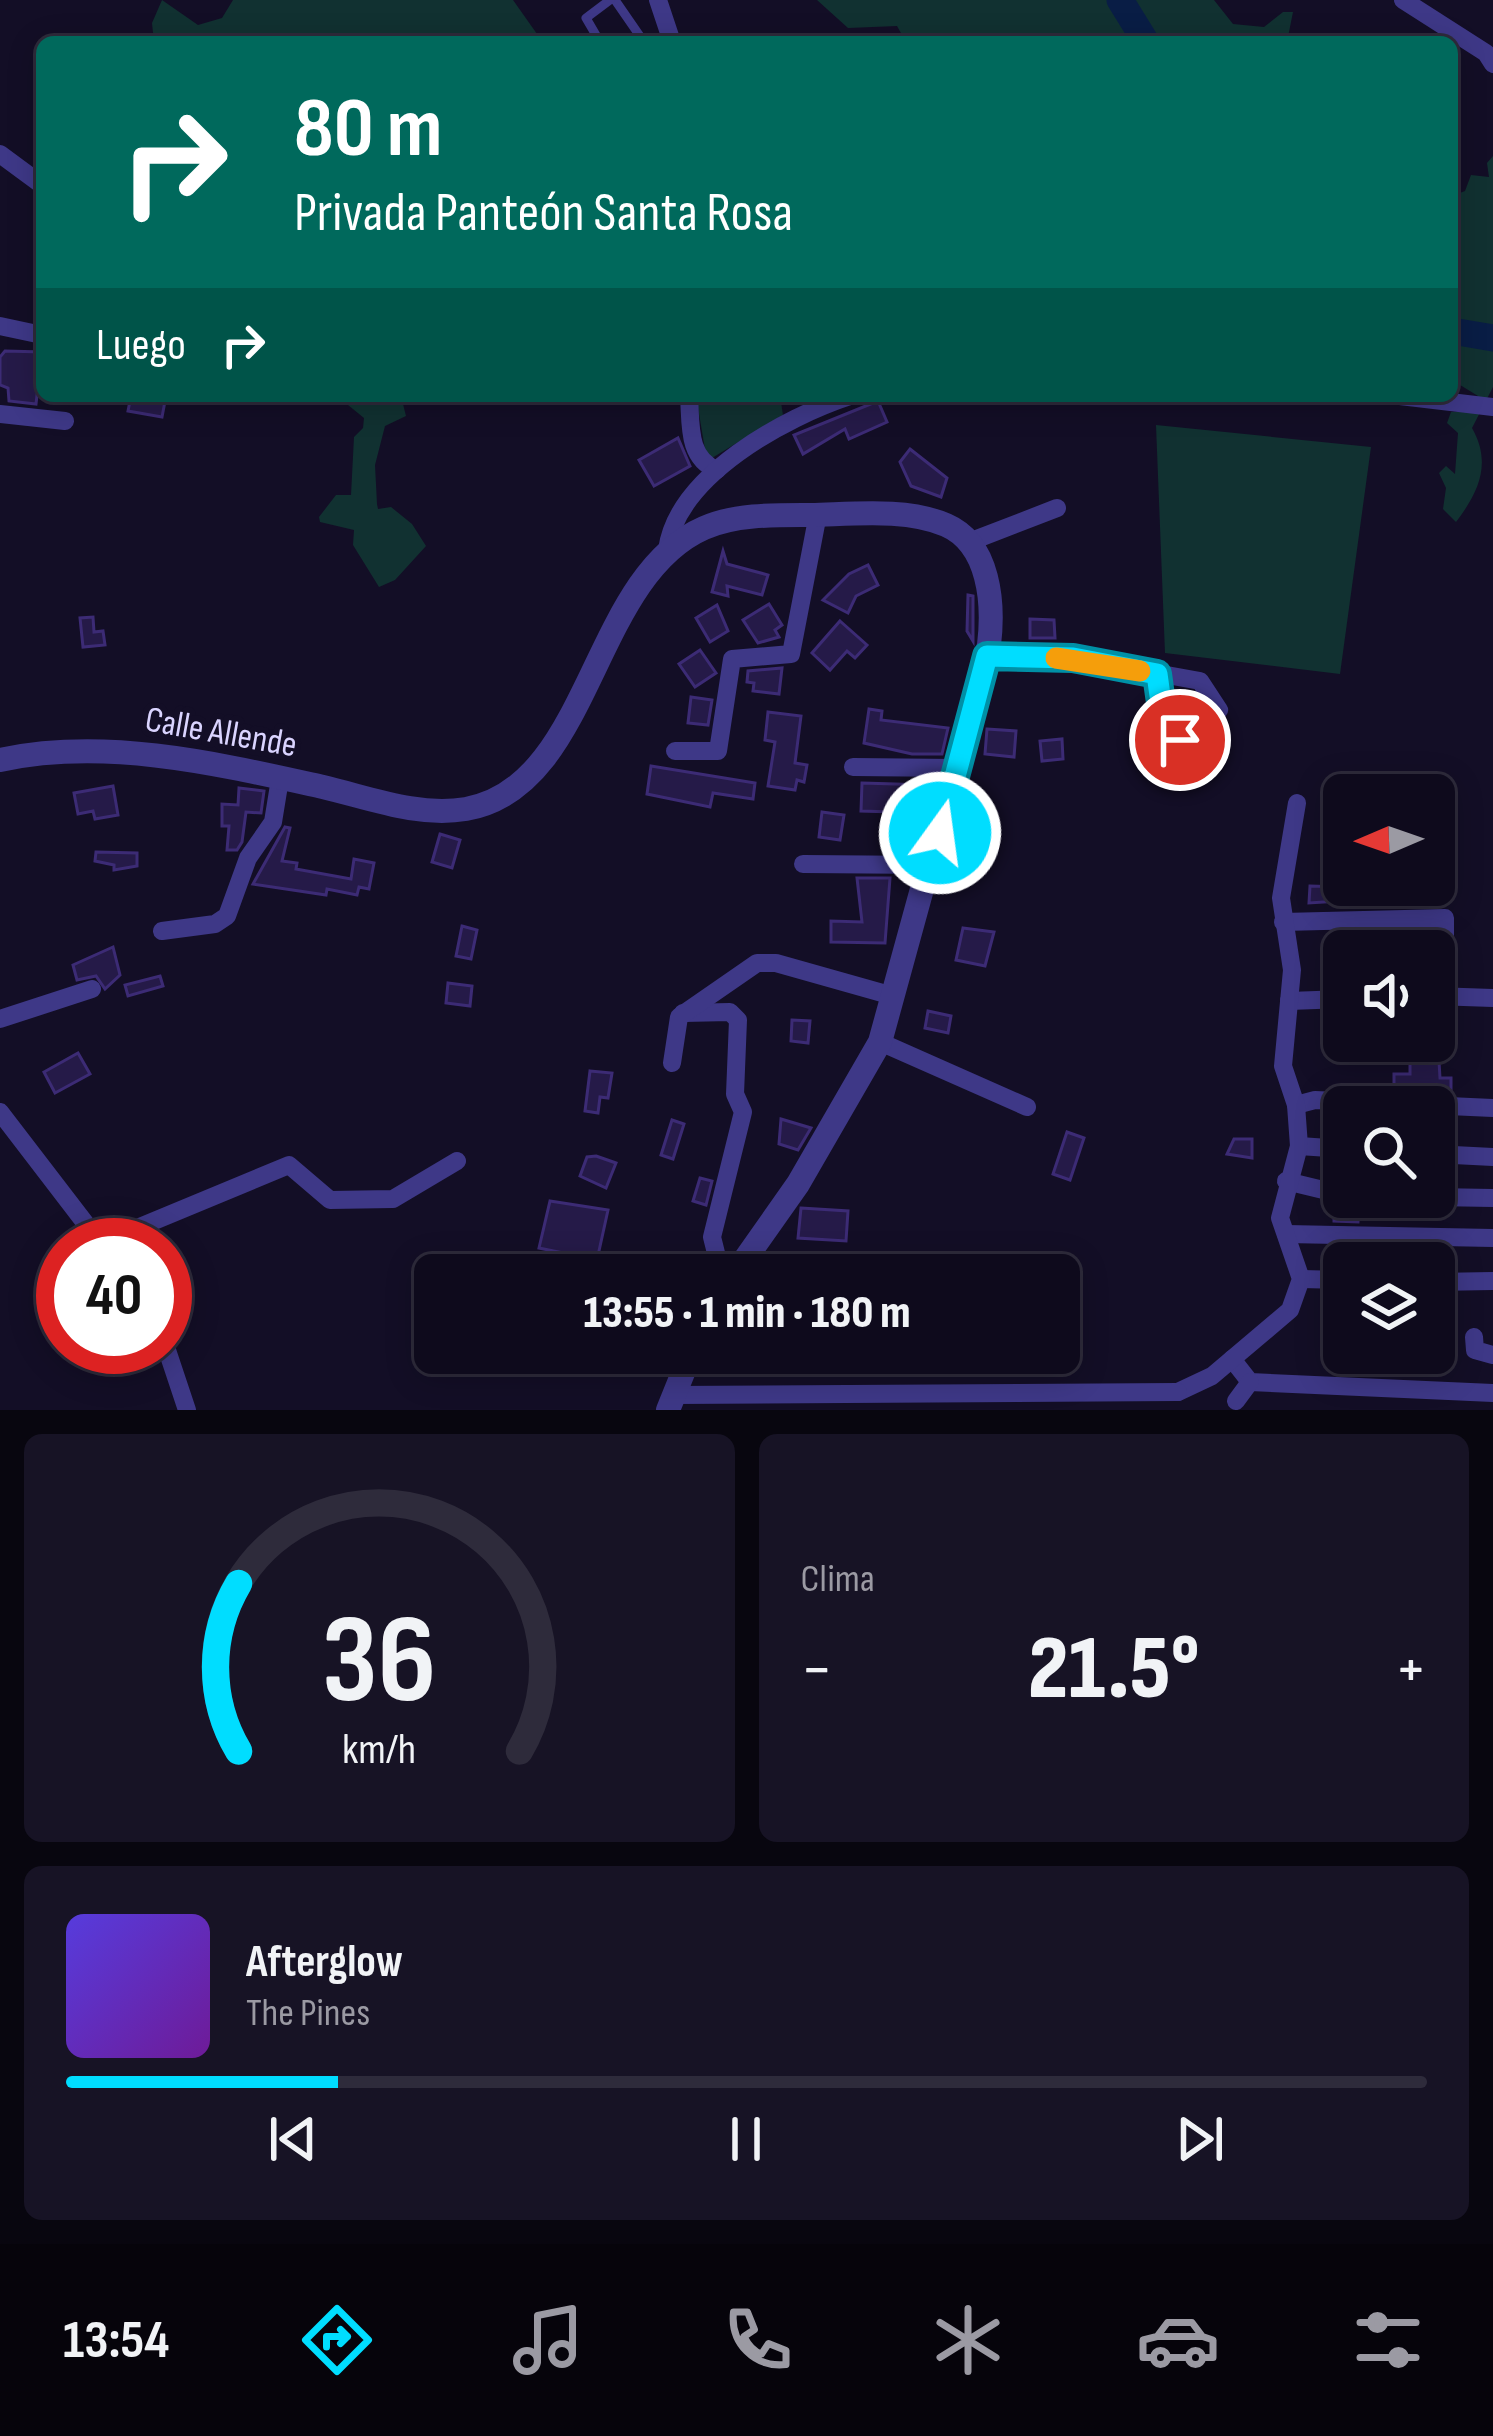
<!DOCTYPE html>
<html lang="es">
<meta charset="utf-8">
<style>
body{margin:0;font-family:"Sofia Sans Condensed",sans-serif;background:#171325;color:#f1f3f6;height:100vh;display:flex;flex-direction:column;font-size:45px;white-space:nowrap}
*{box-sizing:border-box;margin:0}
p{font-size:39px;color:#9b9aa3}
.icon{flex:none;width:66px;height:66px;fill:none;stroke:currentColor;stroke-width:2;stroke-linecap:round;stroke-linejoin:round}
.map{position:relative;height:1410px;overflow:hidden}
.sheet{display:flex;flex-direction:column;gap:24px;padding:24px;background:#08060f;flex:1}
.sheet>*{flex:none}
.top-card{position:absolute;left:36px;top:36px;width:1422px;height:366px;border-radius:18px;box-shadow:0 6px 30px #0003,0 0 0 3px #2e2b3b;background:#00695c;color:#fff;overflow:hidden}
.needle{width:78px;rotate:268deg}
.controls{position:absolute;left:1323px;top:774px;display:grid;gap:24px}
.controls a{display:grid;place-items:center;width:132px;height:132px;border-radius:18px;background:#0e0a1c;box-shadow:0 6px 30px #0003,0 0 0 3px #2e2b3b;font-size:60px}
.speed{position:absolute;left:36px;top:1218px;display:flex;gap:24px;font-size:60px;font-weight:700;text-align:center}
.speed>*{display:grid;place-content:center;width:156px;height:156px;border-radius:50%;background:#0e0a1c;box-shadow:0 6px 30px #0003,0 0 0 3px #2e2b3b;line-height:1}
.speed .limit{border:18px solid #d22;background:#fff;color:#111}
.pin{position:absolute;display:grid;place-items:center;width:102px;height:102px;color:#fff;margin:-51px;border:6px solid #fff;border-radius:50%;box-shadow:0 3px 12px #0007}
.me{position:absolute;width:132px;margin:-66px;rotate:14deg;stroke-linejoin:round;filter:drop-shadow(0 0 9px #0008)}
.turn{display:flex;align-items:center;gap:42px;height:252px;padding:0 60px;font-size:54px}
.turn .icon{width:156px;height:156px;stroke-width:2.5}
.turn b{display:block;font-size:84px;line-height:102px}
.then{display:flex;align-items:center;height:114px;padding:0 60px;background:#0003;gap:24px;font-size:45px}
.big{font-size:90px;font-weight:800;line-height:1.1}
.sheet .widget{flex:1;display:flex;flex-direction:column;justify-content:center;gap:18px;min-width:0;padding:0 42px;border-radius:18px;background:#171325}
.sheet .dial{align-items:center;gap:0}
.dial svg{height:312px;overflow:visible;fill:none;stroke:#2e2b3b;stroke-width:7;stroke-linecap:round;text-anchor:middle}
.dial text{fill:#f1f3f6;stroke:none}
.song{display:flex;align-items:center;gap:36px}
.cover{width:144px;height:144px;border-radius:18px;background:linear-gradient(135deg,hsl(250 70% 55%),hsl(280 70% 35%))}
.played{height:12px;border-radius:6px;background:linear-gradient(90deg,#0df 20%,#2e2b3b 20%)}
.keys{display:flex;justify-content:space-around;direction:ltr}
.heat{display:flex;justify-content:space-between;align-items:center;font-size:66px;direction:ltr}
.sheet .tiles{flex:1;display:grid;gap:24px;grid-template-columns:1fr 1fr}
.widget:last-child{grid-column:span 2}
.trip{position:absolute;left:414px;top:1254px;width:666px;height:120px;border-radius:18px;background:#0e0a1c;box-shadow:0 6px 30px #0003,0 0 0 3px #2e2b3b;font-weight:800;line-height:120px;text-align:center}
.menu{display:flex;height:192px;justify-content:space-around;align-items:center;background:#06040b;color:#9b9aa3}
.menu .icon{width:84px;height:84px}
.menu .active{color:#0df}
.menu b{font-size:54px;color:#f1f3f6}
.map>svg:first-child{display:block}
</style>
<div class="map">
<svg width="1493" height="1410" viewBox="0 0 1493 1410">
<rect width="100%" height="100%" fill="#130e26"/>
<!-- green -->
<g fill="#113131">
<polygon points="162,0 198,25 222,18 233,0 513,0 542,41 154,42 152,23"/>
<polygon points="817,0 1214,0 1233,24 1264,27 1283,12 1293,12 1287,42 906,42 897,26 848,28"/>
<path d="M1493,156v231l-21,41c20,35 7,64 -16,94l-13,-13 3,-21 -7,-15 7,-7 9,8 3,-41 -11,-10 4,-11h16l11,-16 -26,-16v-184l13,-5 6,-16 18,2 -2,-14z"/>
<polygon points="337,396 401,396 406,416 385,426 375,465 377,504 378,509 391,507 412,524 426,546 395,580 379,587 353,545 354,530 320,522 319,517 336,495 351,495 354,437 363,428 364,418"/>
<polygon points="696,396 780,396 783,415 707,461"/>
<polygon points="1156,425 1371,447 1340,674 1165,653"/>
</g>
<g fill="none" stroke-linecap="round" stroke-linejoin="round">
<!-- river -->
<g stroke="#091d45" stroke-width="27">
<polyline points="1120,0 1146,42"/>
<polyline points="1452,331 1493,338"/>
</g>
</g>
<!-- building -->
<g fill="#251a48" stroke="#3c2b75" stroke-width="3">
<polygon points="5,351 42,352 36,404 9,401 8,388 0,385 0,357"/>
<polygon points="131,396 166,396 162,417 128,411"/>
<polygon points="878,401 887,422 849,439 845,429 803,454 794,435"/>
<polygon points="678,438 690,466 654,486 639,460"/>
<polygon points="910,449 947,478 941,497 911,486 900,462"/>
<polygon points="723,551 727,564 768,575 762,595 727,586 728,596 712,592"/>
<polygon points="868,565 878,585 856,596 848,613 823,600 849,574"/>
<polygon points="968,595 973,596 973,641 967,631"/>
<polygon points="769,604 782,625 775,630 779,637 758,643 743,620"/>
<polygon points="717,605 728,631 710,642 696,618"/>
<polygon points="93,617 94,632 103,631 105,645 83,647 80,618"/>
<polygon points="1030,619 1054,620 1055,638 1030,638"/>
<polygon points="840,621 867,645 855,658 847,651 830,670 812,653"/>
<polygon points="700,650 716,673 695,687 679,664"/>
<polygon points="782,668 779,694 753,691 754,683 747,682 748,671"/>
<polygon points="691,697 712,700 708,725 688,723"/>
<polygon points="869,709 882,711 881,720 948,728 942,754 912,754 864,743"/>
<polygon points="768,712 801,716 795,763 807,765 804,782 797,780 795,790 768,786 775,742 765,740"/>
<polygon points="987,729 1016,731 1014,757 985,754"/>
<polygon points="1062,739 1063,759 1042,761 1040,741"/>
<polygon points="651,766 755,783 753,799 713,793 710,807 647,794"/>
<polygon points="862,783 928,785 926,813 861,811"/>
<polygon points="113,786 118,815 95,819 93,811 78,814 74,793"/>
<polygon points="239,788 264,791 261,813 246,812 242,842 237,850 227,850 229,826 222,826 222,804 238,805"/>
<polygon points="822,812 844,815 840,840 819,837"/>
<polygon points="285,827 290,828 282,861 297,863 296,869 351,879 354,859 374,863 369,889 359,887 357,895 327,889 326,895 253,884"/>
<polygon points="440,834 460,840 452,868 432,862"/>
<polygon points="96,852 137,853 137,866 114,870 114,865 95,861"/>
<polygon points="857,878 890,878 885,943 831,942 831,921 862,922"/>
<polygon points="1310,886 1340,887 1339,901 1309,903"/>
<polygon points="462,926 477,930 471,959 456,956"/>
<polygon points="963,928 994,932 985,966 956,960"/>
<polygon points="113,947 120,975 105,989 96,976 77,980 73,965"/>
<polygon points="160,976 163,986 128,996 125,985"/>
<polygon points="448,983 472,986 470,1006 446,1003"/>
<polygon points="928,1011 951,1016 948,1033 925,1028"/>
<polygon points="792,1020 810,1021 808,1043 791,1041"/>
<polygon points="78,1053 90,1074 55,1093 44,1072"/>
<polygon points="1410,1061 1439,1061 1440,1078 1451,1078 1451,1093 1394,1090 1394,1074 1410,1074"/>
<polygon points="590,1071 612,1073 608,1098 600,1097 598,1113 585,1111"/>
<polygon points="781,1119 811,1128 798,1150 779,1144"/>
<polygon points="672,1120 684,1124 673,1159 661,1155"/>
<polygon points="1067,1132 1084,1138 1070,1180 1053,1174"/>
<polygon points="1234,1139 1252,1139 1252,1158 1227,1154"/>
<polygon points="596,1156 616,1163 606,1188 580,1176 587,1157"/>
<polygon points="700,1178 712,1181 706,1205 693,1201"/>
<polygon points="550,1201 608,1210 597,1260 539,1248"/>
<polygon points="1359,1205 1358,1222 1334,1221 1334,1207"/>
<polygon points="801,1208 848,1211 846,1241 798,1238"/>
</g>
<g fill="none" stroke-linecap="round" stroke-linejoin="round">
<!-- service -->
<g stroke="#3e3887" stroke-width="9">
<polyline points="615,0 644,42"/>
<polyline points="600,42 586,18 610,0"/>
</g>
<!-- minor -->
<g stroke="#3e3887" stroke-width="18">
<polyline points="658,0 672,42"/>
<polyline points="1403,0 1486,53 1493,64"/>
<polyline points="0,154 42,185"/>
<polyline points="0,326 42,335"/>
<path d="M689,396c2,28 -2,62 28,74"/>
<polyline points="1400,396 1493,407"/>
<polyline points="0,414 65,421"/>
<polyline points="969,542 1057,508"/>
<path d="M667,550c10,-75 119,-133 183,-154"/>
<polyline points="987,656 1073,658 1200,681 1219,710 1193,741 1180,740 1162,710 1157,675"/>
<polyline points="675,751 718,751 732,659 791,654 818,514"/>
<polyline points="853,767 956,768"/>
<polyline points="803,864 932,865"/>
<polyline points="1283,922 1445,918 1445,946"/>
<polyline points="162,931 215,924 227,916 248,858 273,822 280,779"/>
<polyline points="1434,996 1493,998"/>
<polyline points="1289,1001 1344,999"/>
<polyline points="683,1013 730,1012 738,1020 735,1094 743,1112 712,1237 717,1257 736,1271"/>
<polyline points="0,1019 92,989"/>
<polyline points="880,1042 1027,1107"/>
<polyline points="672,1063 679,1017 757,963 776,963 893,996"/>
<polyline points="1296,1105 1315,1100 1493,1108"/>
<polyline points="0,1112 102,1245"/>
<polyline points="1299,1146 1344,1149"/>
<polyline points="1434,1154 1493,1157"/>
<polyline points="1286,1181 1344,1195"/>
<polyline points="1434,1197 1493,1198"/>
<polyline points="1286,1234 1493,1238"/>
<polyline points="101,1243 289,1165 330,1200 393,1199 457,1161"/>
<polyline points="1301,1279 1344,1280"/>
<polyline points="1434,1282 1493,1281"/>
<polyline points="1474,1337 1475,1350 1493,1355"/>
<polyline points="165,1344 187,1410"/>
<polyline points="1232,1359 1250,1382 1493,1393"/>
<polyline points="1178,1392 1212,1376 1290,1310 1301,1279 1280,1218 1299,1146 1296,1105 1283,1066 1292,970 1281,898 1297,803"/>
<polyline points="673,1395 1178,1392"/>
<polyline points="1236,1401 1250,1382"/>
</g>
<!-- tertiary -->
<g stroke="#3e3887" stroke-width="24">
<path d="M0,760c106,-23 219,4 323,27 47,11 94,30 143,22 126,-22 124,-231 238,-281 31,-14 73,-13 107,-13 43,-1 96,-7 135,10 44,19 48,79 43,120l-109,397 -82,142 -64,91"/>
<polyline points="668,1410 691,1353"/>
</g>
</g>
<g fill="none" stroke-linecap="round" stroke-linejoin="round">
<defs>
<polyline id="route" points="940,833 987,656 1073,658 1157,674 1162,710 1180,740"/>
</defs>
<!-- route casing -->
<use href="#route" stroke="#0090a6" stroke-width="30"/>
<!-- route -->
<use href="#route" stroke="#0df" stroke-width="21"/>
<!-- slow -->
<polyline stroke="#f59e0b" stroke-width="21" points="1056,658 1140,671"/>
</g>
<g text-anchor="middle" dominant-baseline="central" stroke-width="12" stroke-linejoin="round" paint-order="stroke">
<!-- street labels -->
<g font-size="36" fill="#dad4ff" stroke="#130e26">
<text transform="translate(221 733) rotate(10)">Calle Allende</text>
</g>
</g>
</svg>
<div class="controls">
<a><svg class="needle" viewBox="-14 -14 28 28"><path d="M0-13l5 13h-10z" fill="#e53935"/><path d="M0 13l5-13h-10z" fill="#9b9aa3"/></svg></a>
<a><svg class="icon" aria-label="sound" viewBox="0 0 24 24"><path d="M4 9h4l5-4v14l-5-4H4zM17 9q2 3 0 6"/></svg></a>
<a><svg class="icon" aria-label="search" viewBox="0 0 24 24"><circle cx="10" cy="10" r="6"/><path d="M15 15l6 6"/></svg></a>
<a><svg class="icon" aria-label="layers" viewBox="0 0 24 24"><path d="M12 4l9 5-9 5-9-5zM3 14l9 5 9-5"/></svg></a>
</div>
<div class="speed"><div class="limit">40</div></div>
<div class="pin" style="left:1180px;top:740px;background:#d93025"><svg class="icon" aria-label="arrive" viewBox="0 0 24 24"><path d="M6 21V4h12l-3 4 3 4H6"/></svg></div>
<svg class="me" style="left:940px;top:833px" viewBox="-20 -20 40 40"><circle r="17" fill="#0df" stroke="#fff" stroke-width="3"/><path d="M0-11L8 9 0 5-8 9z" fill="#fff"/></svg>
<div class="trip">13:55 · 1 min · 180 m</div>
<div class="top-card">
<div class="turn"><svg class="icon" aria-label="right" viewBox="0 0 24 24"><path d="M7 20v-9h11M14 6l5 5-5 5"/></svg><div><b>80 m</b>Privada Panteón Santa Rosa</div></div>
<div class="then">Luego<svg class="icon" aria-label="right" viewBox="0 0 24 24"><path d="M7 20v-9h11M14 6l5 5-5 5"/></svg></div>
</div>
</div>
<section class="sheet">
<div class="tiles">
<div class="widget dial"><svg viewBox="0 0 100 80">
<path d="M14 69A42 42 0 1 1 86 69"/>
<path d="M14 69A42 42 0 0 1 14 26" stroke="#0df"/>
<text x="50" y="56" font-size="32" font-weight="700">36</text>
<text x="50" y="72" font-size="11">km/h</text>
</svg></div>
<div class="widget"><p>Clima</p>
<div class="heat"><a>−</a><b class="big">21.5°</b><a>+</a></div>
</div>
<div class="widget">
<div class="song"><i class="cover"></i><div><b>Afterglow</b><p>The Pines</p></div></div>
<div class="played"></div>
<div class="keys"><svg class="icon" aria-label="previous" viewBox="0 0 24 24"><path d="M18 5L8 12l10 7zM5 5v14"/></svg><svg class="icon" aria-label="pause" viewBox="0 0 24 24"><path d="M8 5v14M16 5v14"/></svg><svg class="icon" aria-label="next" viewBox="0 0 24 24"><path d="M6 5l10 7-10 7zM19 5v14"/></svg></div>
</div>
</div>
</section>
<nav class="menu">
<b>13:54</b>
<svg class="icon active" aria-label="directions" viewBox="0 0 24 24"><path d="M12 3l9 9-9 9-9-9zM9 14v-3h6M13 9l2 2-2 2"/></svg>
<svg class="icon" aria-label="music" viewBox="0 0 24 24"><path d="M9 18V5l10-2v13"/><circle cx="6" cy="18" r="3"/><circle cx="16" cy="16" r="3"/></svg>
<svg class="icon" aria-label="phone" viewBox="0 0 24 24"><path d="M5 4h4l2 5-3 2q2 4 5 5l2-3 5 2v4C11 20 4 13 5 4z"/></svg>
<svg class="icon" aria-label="climate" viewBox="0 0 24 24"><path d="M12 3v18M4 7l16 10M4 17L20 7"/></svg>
<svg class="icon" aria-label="car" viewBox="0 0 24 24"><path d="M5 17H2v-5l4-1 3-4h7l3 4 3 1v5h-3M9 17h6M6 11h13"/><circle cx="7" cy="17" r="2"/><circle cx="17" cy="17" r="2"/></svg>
<svg class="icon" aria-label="filters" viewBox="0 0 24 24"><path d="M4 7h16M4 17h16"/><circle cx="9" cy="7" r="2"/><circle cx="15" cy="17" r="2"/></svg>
</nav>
